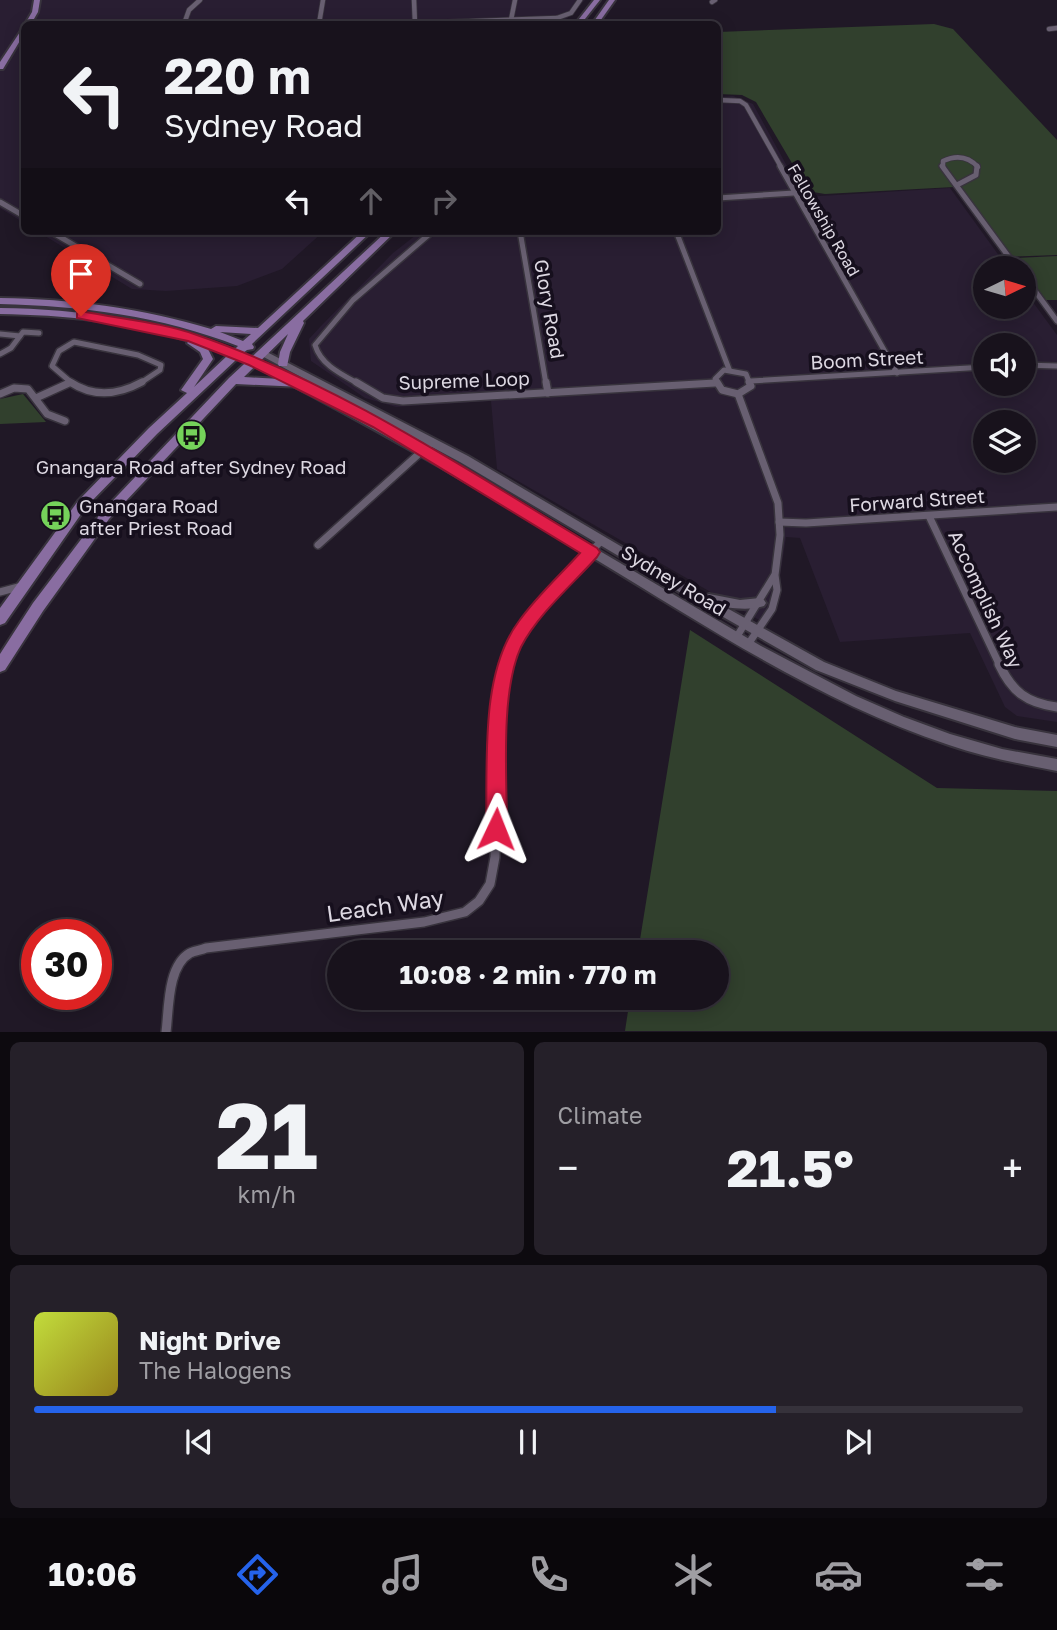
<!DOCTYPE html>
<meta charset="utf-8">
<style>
body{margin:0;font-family:"Golos Text",sans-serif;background:#252029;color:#f1f3f6;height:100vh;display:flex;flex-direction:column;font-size:26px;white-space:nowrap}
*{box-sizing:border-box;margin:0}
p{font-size:23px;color:#9f9ea3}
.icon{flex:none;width:38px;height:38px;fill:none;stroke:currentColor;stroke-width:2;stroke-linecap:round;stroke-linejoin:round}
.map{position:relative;height:1032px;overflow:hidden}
.panel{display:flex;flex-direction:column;gap:10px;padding:10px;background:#0d0a0f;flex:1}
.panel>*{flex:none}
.hud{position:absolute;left:21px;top:21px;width:700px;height:214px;border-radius:10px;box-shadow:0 4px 18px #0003,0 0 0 2px #36323b;background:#18121c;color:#f1f3f6;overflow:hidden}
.needle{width:46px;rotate:85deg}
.fabs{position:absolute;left:973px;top:256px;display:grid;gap:14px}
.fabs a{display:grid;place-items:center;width:63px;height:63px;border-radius:50%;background:#18121c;box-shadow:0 4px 18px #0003,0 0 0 2px #36323b;font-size:35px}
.speed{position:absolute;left:21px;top:919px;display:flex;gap:14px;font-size:35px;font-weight:700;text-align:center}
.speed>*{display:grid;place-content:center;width:91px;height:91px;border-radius:50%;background:#18121c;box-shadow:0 4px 18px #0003,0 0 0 2px #36323b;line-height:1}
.speed .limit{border:10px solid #d22;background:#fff;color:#111}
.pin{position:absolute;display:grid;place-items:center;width:60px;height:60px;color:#fff;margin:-72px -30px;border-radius:50% 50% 50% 0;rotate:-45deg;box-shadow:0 0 7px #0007}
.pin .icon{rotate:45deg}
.me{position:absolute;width:77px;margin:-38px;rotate:2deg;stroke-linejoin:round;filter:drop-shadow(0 0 5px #0008)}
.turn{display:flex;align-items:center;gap:24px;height:147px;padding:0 28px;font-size:32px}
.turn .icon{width:91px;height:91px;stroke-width:2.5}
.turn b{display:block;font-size:49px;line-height:60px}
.lanes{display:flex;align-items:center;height:66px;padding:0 28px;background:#0003;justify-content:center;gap:35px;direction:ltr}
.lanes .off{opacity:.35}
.big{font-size:52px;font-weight:700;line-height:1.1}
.panel .tile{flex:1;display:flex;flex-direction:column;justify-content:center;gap:10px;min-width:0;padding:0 24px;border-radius:10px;background:#252029}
.panel .dial{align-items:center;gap:0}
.dial b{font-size:91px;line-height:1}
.song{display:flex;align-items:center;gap:21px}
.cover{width:84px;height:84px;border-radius:10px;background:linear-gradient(135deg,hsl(70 70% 55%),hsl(50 70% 35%))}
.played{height:7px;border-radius:4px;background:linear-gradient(90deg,#2563eb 75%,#36323b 75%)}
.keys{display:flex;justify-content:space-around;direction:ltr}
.heat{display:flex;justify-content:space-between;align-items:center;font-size:38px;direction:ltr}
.panel .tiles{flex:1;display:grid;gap:10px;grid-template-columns:1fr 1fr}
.tile:last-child{grid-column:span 2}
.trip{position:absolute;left:327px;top:940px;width:402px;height:70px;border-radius:35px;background:#18121c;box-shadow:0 4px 18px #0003,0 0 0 2px #36323b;font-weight:700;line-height:70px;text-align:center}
.tab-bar{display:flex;height:112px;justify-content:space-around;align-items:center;background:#0a070b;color:#9f9ea3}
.tab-bar .icon{width:49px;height:49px}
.tab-bar .selected{color:#2563eb}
.tab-bar b{font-size:32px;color:#f1f3f6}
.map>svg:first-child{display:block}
</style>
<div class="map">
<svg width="1057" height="1032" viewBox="0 0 1057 1032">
<rect width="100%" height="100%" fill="#201826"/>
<!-- built -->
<g fill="#291e32" fill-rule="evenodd">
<polygon points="0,0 585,0 561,24 24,24 24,223 0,208"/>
<path d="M733,96l20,8 51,93 146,-9 58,80h-23v38h39v-16l33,45v387l-40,-6 -12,-9 -35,-74 -130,9 -40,-104 -14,-1 -10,66 -10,21 -269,-155 -6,-68 -95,6 -31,-9 -54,-37 -2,-22 11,-12 73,-74 28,-22h297v-134zM985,345h39v38h-39zM985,422h39v38h-39z"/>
<polygon points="37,231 324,231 282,269 237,286 166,291 132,289"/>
</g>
<!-- green -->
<g fill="#31402d">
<polygon points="934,24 953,29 1057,140 1057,255 1005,257 954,187 825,194 813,192 806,187 756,102 742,95 718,94 718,32"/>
<polygon points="1057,256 1057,300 1046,300 1015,258"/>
<polygon points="23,394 46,422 0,424 0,399"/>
<polygon points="690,630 937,788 1057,791 1057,1031 625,1031 630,998 718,998 718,952 638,952"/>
</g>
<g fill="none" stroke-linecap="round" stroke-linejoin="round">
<defs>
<g id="street-far3">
<polyline points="414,0 415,24"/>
<polyline points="712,2 715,0"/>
<polyline points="511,20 515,0"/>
<polyline points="184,24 189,10 200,0"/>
<polyline points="319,24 323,0"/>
<polyline points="392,24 557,18 571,13 580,0"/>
<polyline points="1049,29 1057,28"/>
<polyline points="718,100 740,101 746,105 781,167"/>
<path d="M943,167v-6c13,-6 25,-5 35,6"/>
</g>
<g id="street-far2">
<polyline points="780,166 897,373"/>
<polyline points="942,166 1017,268"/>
<polyline points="957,185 976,175 977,166"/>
<polyline points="718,198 794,193"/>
<polyline points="0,202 24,216"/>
<polyline points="50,231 140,284"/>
<polyline points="520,231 546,384"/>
<polyline points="676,231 729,369"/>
<polyline points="1024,276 1057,321"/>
<polyline points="0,334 20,336"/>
<polyline points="0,354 11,348 23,332 39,333"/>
<polyline points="1024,365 1057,366"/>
<polyline points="751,381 985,367"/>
<polyline points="73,384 52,366 59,351 74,342 138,355 161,365 160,370 139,384"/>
<path d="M359,384c-18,-10 -38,-19 -44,-39l38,-45 80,-69"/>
<polyline points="699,384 715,383"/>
<polyline points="718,384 715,379 724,370 746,374 750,384"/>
</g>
<g id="street-far1">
<path d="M70,382c24,16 48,13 72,0"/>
<polyline points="356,382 383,398 403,401 715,383"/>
<polyline points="546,382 548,393"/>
<polyline points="717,382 722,390 738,394 751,386 749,382"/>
<polyline points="0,394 14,388 28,389 47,414 65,421"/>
<polyline points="738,394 778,503 780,535 775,575 777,590 772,609 747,646"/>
<polyline points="36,398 69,383"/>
<polyline points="929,516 1000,666"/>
<polyline points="779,522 806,523 1057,507"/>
<polyline points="318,545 432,442"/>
<polyline points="0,592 22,586"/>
<polyline points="736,638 774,576"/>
<path d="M507,666c11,-46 63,-91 95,-126"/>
</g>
<g id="street">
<path d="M999,664c13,28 28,39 58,43"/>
<path d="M166,1032c3,-22 1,-66 24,-79 4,-2 11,-3 16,-5l218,-26 41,-10 14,-11 11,-17 5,-27 4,-158 8,-35"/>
</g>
<g id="secondary">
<path d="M263,350l205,106 237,140 4,-2 31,6 20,-2 4,2 2,3 -2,3c-13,4 -25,3 -39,1l99,55 72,29 119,36 42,8v12l-42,-8 -120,-38 -79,-31 -140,-80 -216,-128 -200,-107v-4z"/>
<path d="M253,359l56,27 104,55 348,205 95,50 48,21 46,17 52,15 55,10v12c-36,-7 -73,-14 -108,-26 -127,-42 -240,-117 -354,-186 -113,-69 -227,-136 -345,-195l-1,-2 1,-2z"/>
</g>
<g id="primary">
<polygon points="34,0 40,0 38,12 31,24 25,24 32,12"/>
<polygon points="594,0 600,0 581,24 575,24"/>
<polygon points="609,0 615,0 598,24 592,24"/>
<polygon points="24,28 24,34 3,69 0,69 0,62 22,29"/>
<path d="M363,231h9l-120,113 2,3 -1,2 -6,1 -4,3 2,3 -1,2 -7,1 -80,75 -71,73 -81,116 -5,2v-17l78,-107 71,-73 38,-35 -6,-3 22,-31 -3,-7 -13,-9 2,-2c-61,-20 -125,-26 -189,-27v-6c80,1 159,12 234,42l4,-4c-77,-30 -156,-40 -238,-42v-6c72,1 142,10 211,31l5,-3 42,2zM220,332l31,2 -8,7zM207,347l21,8 -34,32 19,-28z"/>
<polygon points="387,231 396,231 303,321 304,323 290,352 287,366 279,366 278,364 280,352 288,334 244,377 298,380 302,381 303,384 302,387 236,384 109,519 43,611 5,670 0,672 0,654 33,603 101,513 229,378"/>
</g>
</defs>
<!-- street-far3 casing -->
<use href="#street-far3" stroke="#38333d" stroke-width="6"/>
<!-- street-far2 casing -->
<use href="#street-far2" stroke="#38333d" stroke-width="8"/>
<!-- street-far1 casing -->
<use href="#street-far1" stroke="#38333d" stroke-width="10"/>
<!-- street casing -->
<use href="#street" stroke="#38333d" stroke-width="12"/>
<!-- secondary casing -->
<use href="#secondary" stroke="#38333d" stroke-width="4"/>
<!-- primary casing -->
<use href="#primary" stroke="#38333d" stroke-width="4"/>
<!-- street-far3 -->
<use href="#street-far3" stroke="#685f71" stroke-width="4.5"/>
<!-- street-far2 -->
<use href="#street-far2" stroke="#685f71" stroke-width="5"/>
<!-- street-far1 -->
<use href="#street-far1" stroke="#685f71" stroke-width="7"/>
<!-- street -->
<use href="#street" stroke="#685f71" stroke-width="9"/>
<!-- secondary -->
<use href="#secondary" fill="#685f71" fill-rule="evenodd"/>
<!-- primary -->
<use href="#primary" fill="#896da1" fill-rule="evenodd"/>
</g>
<!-- route -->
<path fill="#e11d48" stroke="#92132f" stroke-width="2" d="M81,311c38,8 80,11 116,24 143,49 271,136 400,213l3,4 -3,5c-25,28 -59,57 -76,90 -21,45 -14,132 -14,182l-3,7 -8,3 -7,-3 -3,-7c2,-64 -7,-155 33,-208 17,-24 41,-46 61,-68l-207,-126 -124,-62 -61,-24 -111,-23v-5z"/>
<!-- icons -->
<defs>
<symbol id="bus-disc" viewBox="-11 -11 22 22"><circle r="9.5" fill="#75d25a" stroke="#160f1d"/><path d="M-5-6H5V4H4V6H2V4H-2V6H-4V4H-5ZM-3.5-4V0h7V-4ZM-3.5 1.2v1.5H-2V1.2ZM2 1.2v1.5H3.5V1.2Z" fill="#111"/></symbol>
</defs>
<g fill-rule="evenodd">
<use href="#bus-disc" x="174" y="418" width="35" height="35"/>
<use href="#bus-disc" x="38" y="498" width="35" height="35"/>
</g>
<g text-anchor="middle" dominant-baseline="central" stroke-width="7" stroke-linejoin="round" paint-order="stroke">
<!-- far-street labels -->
<g font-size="16" fill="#ddd8e2" stroke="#160f1d">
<text transform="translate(824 220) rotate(60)">Fellowship Road</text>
</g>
<!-- street labels -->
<g font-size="19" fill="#ddd8e2" stroke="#160f1d">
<text transform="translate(550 309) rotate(80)">Glory Road</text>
<text transform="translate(867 359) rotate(-3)">Boom Street</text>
<text transform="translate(464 380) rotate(-2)">Supreme Loop</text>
<text transform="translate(917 500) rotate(-4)">Forward Street</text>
<text transform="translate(674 580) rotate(31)">Sydney Road</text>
<text transform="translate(986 599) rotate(65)">Accomplish Way</text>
</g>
<!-- poi labels -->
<g font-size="19" fill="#ddd8e2" stroke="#160f1d">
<text x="191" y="466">Gnangara Road after Sydney Road</text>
<text x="79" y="505" text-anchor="start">Gnangara Road<tspan x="79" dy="22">after Priest Road</tspan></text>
</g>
<!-- near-street labels -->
<g font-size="23" fill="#ddd8e2" stroke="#160f1d">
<text transform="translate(385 905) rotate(-8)">Leach Way</text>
</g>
</g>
</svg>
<div class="fabs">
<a><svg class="needle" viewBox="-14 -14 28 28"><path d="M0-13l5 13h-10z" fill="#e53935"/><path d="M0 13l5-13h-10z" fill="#9f9ea3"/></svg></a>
<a><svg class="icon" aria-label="sound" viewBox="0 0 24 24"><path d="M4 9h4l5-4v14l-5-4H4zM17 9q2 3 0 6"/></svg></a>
<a><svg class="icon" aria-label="layers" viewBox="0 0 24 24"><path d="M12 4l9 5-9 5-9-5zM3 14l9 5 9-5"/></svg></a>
</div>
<div class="speed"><div class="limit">30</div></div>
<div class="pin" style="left:81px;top:316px;background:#d93025"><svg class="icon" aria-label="arrive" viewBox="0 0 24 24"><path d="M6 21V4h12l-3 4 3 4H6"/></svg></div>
<svg class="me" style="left:496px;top:829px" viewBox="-20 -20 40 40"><path d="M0-17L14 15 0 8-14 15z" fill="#e11d48" stroke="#fff" stroke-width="4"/></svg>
<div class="trip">10:08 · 2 min · 770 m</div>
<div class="hud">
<div class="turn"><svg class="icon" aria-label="left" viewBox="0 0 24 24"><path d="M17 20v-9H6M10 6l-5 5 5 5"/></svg><div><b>220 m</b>Sydney Road</div></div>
<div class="lanes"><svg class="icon" aria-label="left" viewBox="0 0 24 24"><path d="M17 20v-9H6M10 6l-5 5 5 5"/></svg><svg class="icon off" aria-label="ahead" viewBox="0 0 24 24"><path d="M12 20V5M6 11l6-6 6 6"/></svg><svg class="icon off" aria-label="right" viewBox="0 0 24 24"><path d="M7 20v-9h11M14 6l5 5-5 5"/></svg></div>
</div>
</div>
<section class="panel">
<div class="tiles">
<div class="tile dial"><b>21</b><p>km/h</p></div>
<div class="tile"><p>Climate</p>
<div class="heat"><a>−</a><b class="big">21.5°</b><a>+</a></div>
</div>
<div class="tile">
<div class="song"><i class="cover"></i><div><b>Night Drive</b><p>The Halogens</p></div></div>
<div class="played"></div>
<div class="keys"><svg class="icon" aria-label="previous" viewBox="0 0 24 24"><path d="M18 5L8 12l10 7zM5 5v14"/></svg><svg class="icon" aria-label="pause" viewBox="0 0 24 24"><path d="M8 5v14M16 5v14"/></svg><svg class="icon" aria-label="next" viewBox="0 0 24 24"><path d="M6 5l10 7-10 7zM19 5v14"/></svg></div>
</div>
</div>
</section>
<nav class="tab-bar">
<b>10:06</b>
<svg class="icon selected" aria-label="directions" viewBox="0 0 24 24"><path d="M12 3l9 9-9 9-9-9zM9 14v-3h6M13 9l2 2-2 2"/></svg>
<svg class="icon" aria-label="music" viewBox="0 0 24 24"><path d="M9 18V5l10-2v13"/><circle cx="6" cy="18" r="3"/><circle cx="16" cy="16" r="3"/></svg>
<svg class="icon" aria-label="phone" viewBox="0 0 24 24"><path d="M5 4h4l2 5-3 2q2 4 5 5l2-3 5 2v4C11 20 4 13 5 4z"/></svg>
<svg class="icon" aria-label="climate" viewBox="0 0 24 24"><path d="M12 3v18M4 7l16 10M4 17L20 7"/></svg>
<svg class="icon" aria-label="car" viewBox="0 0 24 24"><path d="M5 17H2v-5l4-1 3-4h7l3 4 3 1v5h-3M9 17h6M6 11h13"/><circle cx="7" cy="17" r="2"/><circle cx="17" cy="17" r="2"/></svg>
<svg class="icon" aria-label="filters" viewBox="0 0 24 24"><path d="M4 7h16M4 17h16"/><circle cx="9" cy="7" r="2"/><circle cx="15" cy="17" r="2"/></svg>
</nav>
